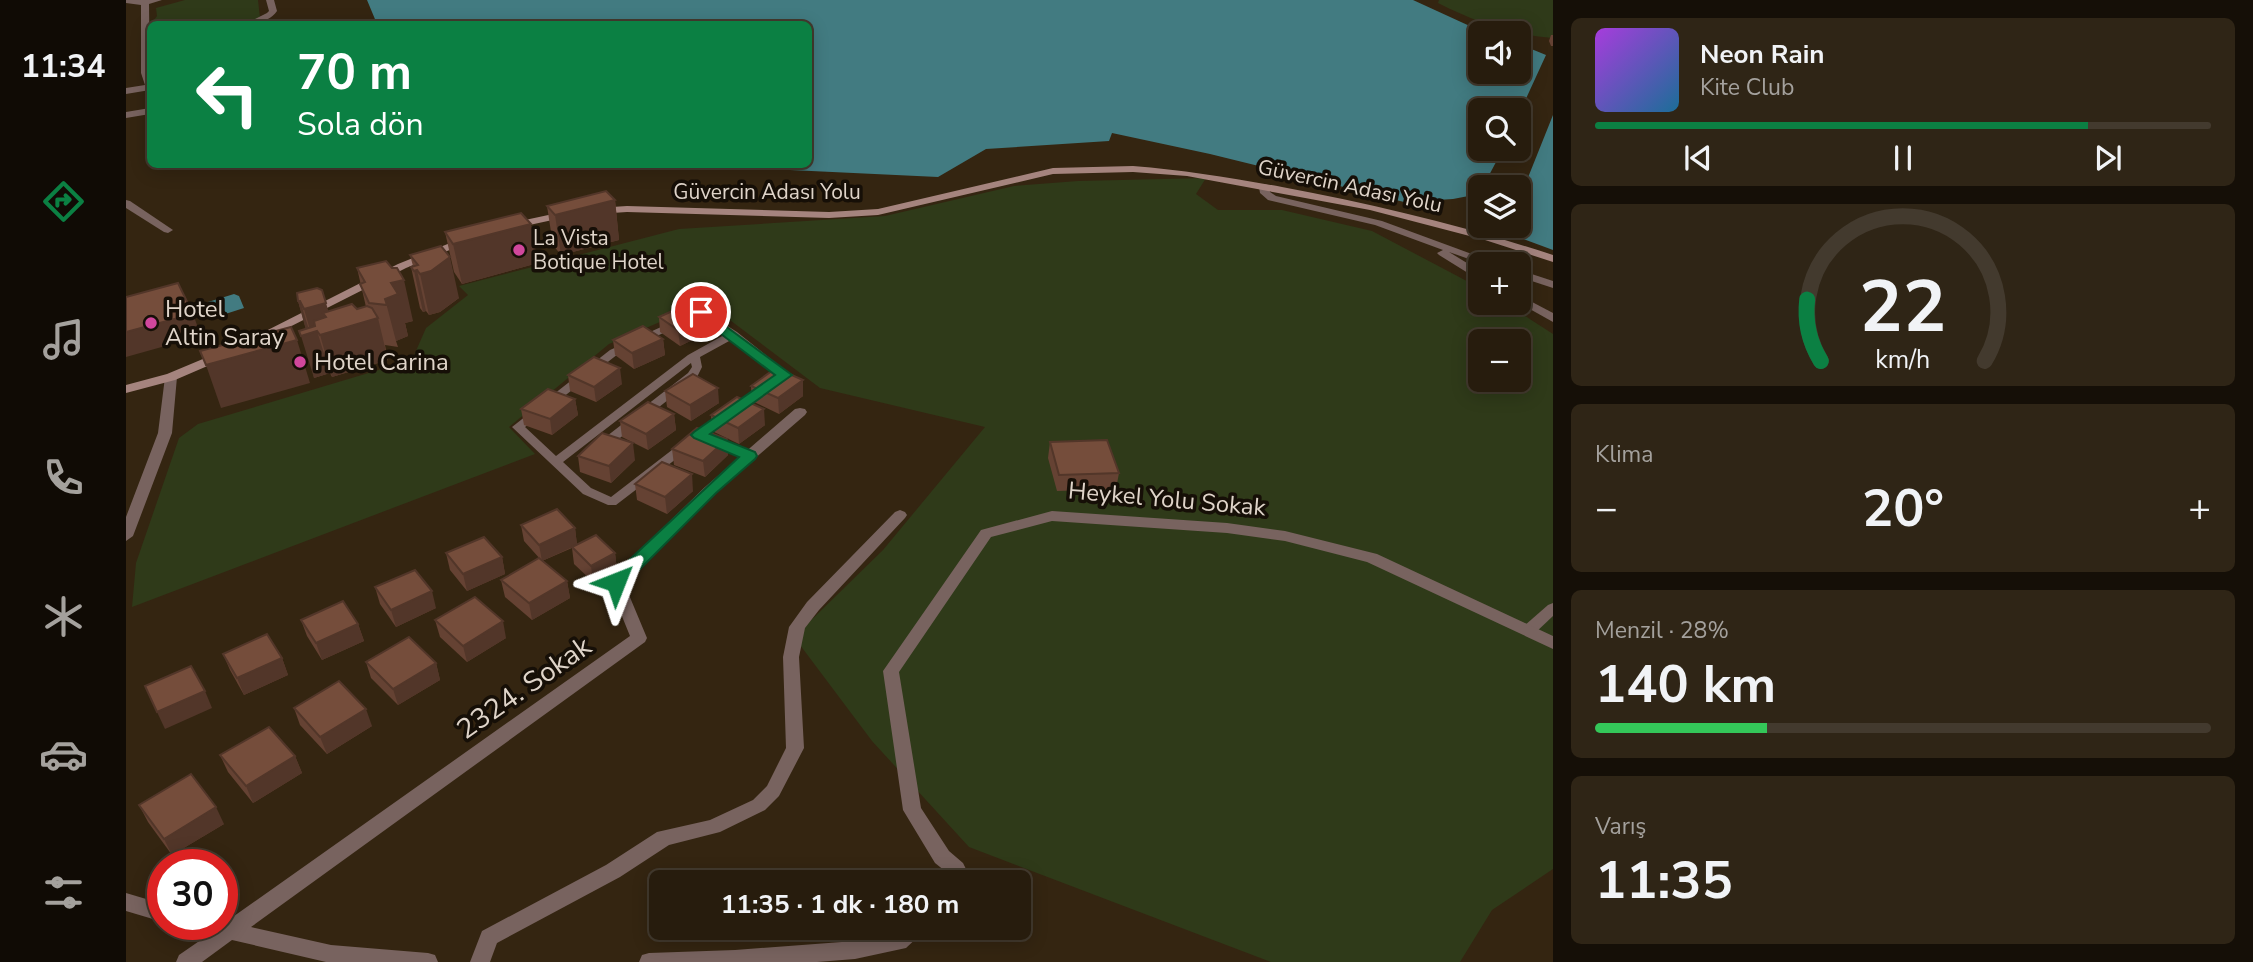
<!DOCTYPE html>
<html lang="tr">
<meta charset="utf-8">
<style>
body{margin:0;font-family:"Nunito Sans",sans-serif;background:#2f2516;color:#f1f3f6;height:100vh;display:flex;flex-direction:column;font-size:26px;white-space:nowrap}
*{box-sizing:border-box;margin:0}
p{font-size:23px;color:#a4a19d}
.icon{flex:none;width:38px;height:38px;fill:none;stroke:currentColor;stroke-width:2;stroke-linecap:round;stroke-linejoin:round}
.map{position:relative;flex:1;overflow:hidden}
.sheet{display:flex;flex-direction:column;gap:18px;padding:18px;background:#150f07;width:700px}
.sheet>*{flex:none}
.guide{position:absolute;left:21px;top:21px;width:665px;height:147px;border-radius:10px;box-shadow:0 4px 18px #0003,0 0 0 2px #433a2e;background:#0b8043;color:#fff;overflow:hidden}
.fabs{position:absolute;left:1342px;top:21px;display:grid;gap:14px}
.fabs a{display:grid;place-items:center;width:63px;height:63px;border-radius:10px;background:#271c0d;box-shadow:0 4px 18px #0003,0 0 0 2px #433a2e;font-size:35px}
.speed{position:absolute;left:21px;top:849px;display:flex;gap:14px;font-size:35px;font-weight:700;text-align:center}
.speed>*{display:grid;place-content:center;width:91px;height:91px;border-radius:50%;background:#271c0d;box-shadow:0 4px 18px #0003,0 0 0 2px #433a2e;line-height:1}
.speed .limit{border:10px solid #d22;background:#fff;color:#111}
.pin{position:absolute;display:grid;place-items:center;width:60px;height:60px;color:#fff;margin:-30px;border:4px solid #fff;border-radius:50%;box-shadow:0 2px 7px #0007}
.me{position:absolute;width:77px;margin:-38px;rotate:45deg;stroke-linejoin:round;filter:drop-shadow(0 0 5px #0008)}
.turn{display:flex;align-items:center;gap:24px;height:147px;padding:0 35px;font-size:32px}
.turn .icon{width:91px;height:91px;stroke-width:2.5}
.turn b{display:block;font-size:49px;line-height:60px}
.big{font-size:52px;font-weight:700;line-height:1.1}
.sheet .widget{flex:1;display:flex;flex-direction:column;justify-content:center;gap:10px;min-width:0;padding:0 24px;border-radius:10px;background:#2f2516}
.sheet .dial{align-items:center;gap:0}
.dial svg{height:182px;overflow:visible;fill:none;stroke:#433a2e;stroke-width:7;stroke-linecap:round;text-anchor:middle}
.dial text{fill:#f1f3f6;stroke:none}
.song{display:flex;align-items:center;gap:21px}
.cover{width:84px;height:84px;border-radius:10px;background:linear-gradient(135deg,hsl(280 70% 55%),hsl(200 70% 35%))}
.played{height:7px;border-radius:4px;background:linear-gradient(90deg,#0b8043 80%,#433a2e 80%)}
.keys{display:flex;justify-content:space-around;direction:ltr}
.heat{display:flex;justify-content:space-between;align-items:center;font-size:38px;direction:ltr}
.charge{height:10px;border-radius:5px;background:linear-gradient(90deg,#34c759 28%,#433a2e 0)}
.trip{position:absolute;left:523px;top:870px;width:382px;height:70px;border-radius:10px;background:#271c0d;box-shadow:0 4px 18px #0003,0 0 0 2px #433a2e;font-weight:700;line-height:70px;text-align:center}
main{display:flex;flex:1;min-height:0}
.tabs{display:flex;flex-direction:column;width:126px;justify-content:space-around;align-items:center;background:#100b05;color:#a4a19d}
.tabs .icon{width:49px;height:49px}
.tabs .active{color:#0b8043}
.tabs b{font-size:32px;color:#f1f3f6}
.map>svg:first-child{display:block}
</style>
<main>
<nav class="tabs">
<b>11:34</b>
<svg class="icon active" aria-label="directions" viewBox="0 0 24 24"><path d="M12 3l9 9-9 9-9-9zM9 14v-3h6M13 9l2 2-2 2"/></svg>
<svg class="icon" aria-label="music" viewBox="0 0 24 24"><path d="M9 18V5l10-2v13"/><circle cx="6" cy="18" r="3"/><circle cx="16" cy="16" r="3"/></svg>
<svg class="icon" aria-label="phone" viewBox="0 0 24 24"><path d="M5 4h4l2 5-3 2q2 4 5 5l2-3 5 2v4C11 20 4 13 5 4z"/></svg>
<svg class="icon" aria-label="climate" viewBox="0 0 24 24"><path d="M12 3v18M4 7l16 10M4 17L20 7"/></svg>
<svg class="icon" aria-label="car" viewBox="0 0 24 24"><path d="M5 17H2v-5l4-1 3-4h7l3 4 3 1v5h-3M9 17h6M6 11h13"/><circle cx="7" cy="17" r="2"/><circle cx="17" cy="17" r="2"/></svg>
<svg class="icon" aria-label="filters" viewBox="0 0 24 24"><path d="M4 7h16M4 17h16"/><circle cx="9" cy="7" r="2"/><circle cx="15" cy="17" r="2"/></svg>
</nav>
<div class="map">
<svg width="1427" height="962" viewBox="0 0 1427 962">
<rect width="100%" height="100%" fill="#342511"/>
<!-- green -->
<g fill="#2f3a19" fill-rule="evenodd">
<polygon points="59,0 132,0 134,18 116,24 25,24 31,16 30,8"/>
<path d="M1313,0h114v38c-40,-2 -79,-17 -115,-35z"/>
<path d="M1080,178l-10,16 22,16h64l90,21 108,57v15h25l48,31v535l-61,41 -32,52h-189l-302,-115 -97,-106 -78,-104 89,-87 102,-123 -165,-39 -114,-86 -97,42 -100,83 26,27 -403,153 4,-44 43,-125 19,-14 214,-64 14,-32 42,-33 -9,-9 220,-57 206,-13 129,-30 64,-5zM1354,341h39v39h-39z"/>
</g>
<!-- water -->
<g fill="#427b81">
<polygon points="241,0 1287,0 1359,33 1354,33 1354,72 1393,72 1393,44 1420,55 1393,114 1393,110 1354,110 1354,149 1377,149 1353,194 1327,199 1278,202 1084,154 986,133 983,141 860,149 812,177 664,170 639,165 682,164 682,24 251,24"/>
<polygon points="1427,115 1427,250 1392,237 1400,219 1393,217 1393,200"/>
<polygon points="108,294 113,296 118,308 90,317 82,302"/>
</g>
<g fill="none" stroke-linecap="round" stroke-linejoin="round">
<!-- service -->
<g fill="#78635f" fill-rule="evenodd">
<path d="M575,309l36,23 54,43 -7,5h-8l-2,-2 4,-3 -47,-35 -31,17 2,10 -5,10 -91,72h-8l-2,-3 2,-3 90,-70 4,-6 -1,-4 -128,99 28,26 20,9 70,-54h8l2,3 -2,3 -73,56h-8l-25,-11 -71,-67 98,-77zM574,316l24,19 -36,20 -132,101 -31,-29 93,-73z"/>
<polygon points="639,385 645,388 643,390 582,434 627,453 629,456 627,459 619,459 569,437 567,435 569,433"/>
<polygon points="1427,603 1427,616 1408,634 1398,634 1396,630 1398,626 1422,605"/>
</g>
<!-- minor -->
<g fill="#78635f" fill-rule="evenodd">
<polygon points="0,0 36,0 23,4 24,90 0,94 0,88 19,85 15,73 15,5 0,3"/>
<path d="M140,0h8l3,11c-7,10 -20,13 -32,13l22,-11 2,-2z"/>
<polygon points="24,108 24,114 0,118 0,112"/>
<polygon points="1138,184 1142,185 1144,192 1150,196 1256,221 1373,264 1357,264 1323,252 1354,271 1354,279 1350,278 1313,255 1311,253 1317,250 1249,225 1142,200 1134,193 1133,187"/>
<polygon points="0,200 4,201 47,230 42,233 38,232 0,208"/>
<polygon points="1393,270 1427,281 1427,288 1393,277"/>
<polygon points="1393,295 1427,313 1427,322 1393,303"/>
<polygon points="45,373 51,377 46,433 7,536 0,541 0,517 32,433 39,377"/>
<polygon points="674,408 679,409 681,412 679,415 589,493 498,583 521,638 519,642 125,927 205,945 302,953 309,955 312,962 200,962 106,940 76,962 50,962 53,955 82,935 67,930 64,924 96,924 96,920 101,921 504,636 482,582 485,578 579,487 669,409"/>
<polygon points="774,510 779,512 781,515 779,518 693,610 679,628 673,657 678,748 653,796 639,810 594,832 543,845 494,877 371,943 364,962 344,962 356,931 480,865 531,832 584,820 627,800 641,786 660,748 657,657 663,627 681,602 769,512"/>
<polygon points="926,511 1101,523 1159,531 1251,554 1427,636 1427,649 1241,562 1159,541 1101,533 926,521 865,537 773,672 795,808 823,851 837,863 840,869 832,882 812,882 819,871 809,863 777,810 757,671 855,530"/>
<polygon points="0,893 37,904 37,922 0,911"/>
<polygon points="775,928 798,928 795,934 780,948 729,959 691,962 513,962 516,955 523,953 609,950 729,941 768,934"/>
</g>
<!-- secondary -->
<g fill="#a5847e" fill-rule="evenodd">
<path d="M1007,166c51,4 99,12 149,21 92,17 182,39 271,68v7l-68,-22 -115,-30 -183,-34 -54,-4 -80,2 -175,41 -49,3 -202,-6 -30,2 -5,-3 5,-3 30,-2 202,6 49,-3 175,-41z"/>
<polygon points="441,211 445,212 445,216 385,229 380,226 385,223"/>
<polygon points="339,237 343,238 343,242 280,268 128,345 124,346 118,342 272,264"/>
<polygon points="96,351 100,352 102,355 100,358 49,380 0,393 0,385 41,374"/>
</g>
</g>
<!-- wall -->
<g fill="#654233">
<polygon points="1425,35 1427,35 1427,46 1425,46 1423,41"/>
<polygon points="489,200 493,240 435,255 427,245 421,206"/>
<polygon points="319,232 412,263 336,284 328,272"/>
<polygon points="284,255 333,298 314,312 303,315 300,311 297,312 294,308 285,267 287,266"/>
<polygon points="231,268 287,321 279,323 282,336 270,341 272,347 259,345 262,360 206,377 204,373 188,378 180,329 172,301 202,311 231,309 240,307"/>
<polygon points="533,317 582,317 583,332 554,346 534,332"/>
<polygon points="537,339 539,355 508,369 489,355 487,340"/>
<polygon points="442,375 496,384 470,402 444,391"/>
<polygon points="677,380 677,396 653,414 626,401 625,386"/>
<polygon points="539,391 593,403 565,421 541,407"/>
<polygon points="449,399 452,415 426,435 398,425 395,409"/>
<polygon points="548,414 550,430 522,450 496,437 494,421"/>
<polygon points="585,415 639,425 613,444 586,431"/>
<polygon points="601,439 602,455 579,477 548,465 546,449"/>
<polygon points="924,442 993,473 990,489 931,491 922,458"/>
<polygon points="452,456 509,460 485,483 454,472"/>
<polygon points="509,484 567,491 541,514 511,500"/>
<polygon points="395,525 449,528 451,545 489,553 491,570 467,582 448,564 446,548 416,561 441,581 444,598 406,620 379,597 375,580 415,560 398,541"/>
<polygon points="320,553 376,557 379,574 341,591 324,570"/>
<polygon points="249,587 310,608 270,627 254,604"/>
<polygon points="175,620 232,624 238,641 196,660 181,636"/>
<polygon points="309,620 380,638 341,662 314,637"/>
<polygon points="97,654 156,658 162,675 118,695 104,670"/>
<polygon points="240,662 310,663 314,680 272,705 245,678"/>
<polygon points="168,708 246,726 201,754 174,725"/>
<polygon points="94,755 169,756 176,773 127,803 102,772"/>
<polygon points="13,805 98,824 46,855 22,822"/>
</g>
<!-- shaded-wall -->
<g fill="#523629">
<polygon points="489,200 493,240 435,255 429,215"/>
<polygon points="405,224 412,263 336,284 327,244"/>
<polygon points="324,257 333,298 314,312 303,315 294,274"/>
<polygon points="291,270 300,311 297,312 288,271"/>
<polygon points="278,280 287,321 279,323 282,336 270,341 259,299 265,283"/>
<polygon points="172,301 174,301 184,333 185,333 178,309 200,303 208,330 252,318 262,360 206,377 194,335 191,331 204,373 188,378 175,336 181,334"/>
<polygon points="67,314 75,336 0,357 0,332"/>
<polygon points="582,317 583,332 554,346 552,330"/>
<polygon points="537,339 539,355 508,369 506,353"/>
<polygon points="171,340 184,383 95,408 80,365"/>
<polygon points="494,368 496,384 470,402 468,387"/>
<polygon points="677,380 677,396 653,414 652,398"/>
<polygon points="592,388 593,403 565,421 564,405"/>
<polygon points="449,399 452,415 426,435 424,419"/>
<polygon points="638,409 639,425 613,444 612,428"/>
<polygon points="548,414 550,430 522,450 520,434"/>
<polygon points="601,439 602,455 579,477 577,461"/>
<polygon points="507,443 509,460 485,483 483,466"/>
<polygon points="566,474 567,491 541,514 539,497"/>
<polygon points="449,528 451,545 416,561 413,545"/>
<polygon points="489,553 491,570 467,582 465,566"/>
<polygon points="376,557 379,574 341,591 337,574"/>
<polygon points="441,581 444,598 406,620 403,603"/>
<polygon points="306,591 310,608 270,627 265,610"/>
<polygon points="377,621 380,638 341,662 337,646"/>
<polygon points="232,624 238,641 196,660 190,643"/>
<polygon points="156,658 162,675 118,695 111,678"/>
<polygon points="310,663 314,680 272,705 267,689"/>
<polygon points="79,691 86,708 39,729 31,712"/>
<polygon points="240,709 246,726 201,754 194,737"/>
<polygon points="169,756 176,773 127,803 120,786"/>
<polygon points="90,807 98,824 46,855 38,839"/>
</g>
<!-- building -->
<g fill="#754d3b" stroke="#523629" stroke-width="2">
<polygon points="480,191 489,200 429,215 421,206"/>
<polygon points="395,213 405,224 327,244 319,232"/>
<polygon points="315,246 324,257 305,271 294,274 291,270 288,271 285,267 292,265 284,255"/>
<polygon points="260,261 266,268 271,268 278,280 265,283 272,294 259,299 261,305 243,303 234,284 239,282 231,268"/>
<polygon points="52,283 67,314 0,332 0,297"/>
<polygon points="191,288 196,290 200,303 178,309 174,301 172,301 171,293"/>
<polygon points="226,304 231,309 241,306 246,308 252,318 194,335 191,331 175,336 173,331 189,326 188,321 200,317 197,313"/>
<polygon points="562,304 582,317 552,330 533,317"/>
<polygon points="517,326 537,339 506,353 487,340"/>
<polygon points="165,327 171,340 80,365 74,351"/>
<polygon points="468,357 494,368 468,387 442,375"/>
<polygon points="650,368 677,380 652,398 625,386"/>
<polygon points="567,374 592,388 564,405 539,391"/>
<polygon points="422,389 449,399 424,419 395,409"/>
<polygon points="611,397 638,409 612,428 585,415"/>
<polygon points="522,402 548,414 520,434 494,421"/>
<polygon points="571,428 601,439 577,461 546,449"/>
<polygon points="476,433 507,443 483,466 452,456"/>
<polygon points="981,440 993,473 933,475 924,442"/>
<polygon points="536,462 566,474 539,497 509,484"/>
<polygon points="431,509 449,528 413,545 395,525"/>
<polygon points="470,535 489,553 465,566 446,547"/>
<polygon points="358,537 376,557 337,574 320,553"/>
<polygon points="413,558 441,581 403,603 375,580"/>
<polygon points="289,570 306,591 265,610 249,587"/>
<polygon points="349,597 377,621 337,646 309,620"/>
<polygon points="217,601 232,624 190,643 175,620"/>
<polygon points="141,634 156,658 111,678 97,654"/>
<polygon points="283,637 310,663 267,689 240,662"/>
<polygon points="65,666 79,691 31,712 19,686"/>
<polygon points="213,681 240,709 194,737 168,708"/>
<polygon points="143,727 169,756 120,786 94,755"/>
<polygon points="65,774 90,807 38,839 13,805"/>
</g>
<!-- route -->
<polygon fill="#0b8043" stroke="#07532c" stroke-width="2" points="575,308 666,375 584,434 629,452 631,456 629,459 590,493 496,587 484,587 481,582 484,578 613,457 568,438 565,435 568,432 649,375 570,315 569,312"/>
<!-- markers -->
<g fill="#d1479c" stroke="#160f07" stroke-width="2.5">
<circle cx="393" cy="250" r="7"/>
<circle cx="25" cy="323" r="7"/>
<circle cx="174" cy="362" r="7"/>
</g>
<g text-anchor="middle" dominant-baseline="central" stroke-width="7" stroke-linejoin="round" paint-order="stroke">
<!-- far-street labels -->
<g font-size="21" fill="#dfd4c9" stroke="#160f07">
<text transform="translate(1224 186) rotate(12)">Güvercin Adası Yolu</text>
<text x="641" y="192">Güvercin Adası Yolu</text>
</g>
<!-- far-poi labels -->
<g font-size="21" fill="#dfd4c9" stroke="#160f07" text-anchor="start">
<text x="407" y="238">La Vista<tspan x="407" dy="24">Botique Hotel</tspan></text>
</g>
<!-- poi labels -->
<g font-size="24" fill="#dfd4c9" stroke="#160f07" text-anchor="start">
<text x="39" y="309">Hotel<tspan x="39" dy="28">Altin Saray</tspan></text>
<text x="188" y="362">Hotel Carina</text>
</g>
<!-- street labels -->
<g font-size="24" fill="#dfd4c9" stroke="#160f07">
<text transform="translate(1041 499) rotate(5)">Heykel Yolu Sokak</text>
</g>
<!-- near-street labels -->
<g font-size="28" fill="#dfd4c9" stroke="#160f07">
<text transform="translate(398 688) rotate(-35)">2324. Sokak</text>
</g>
</g>
</svg>
<div class="fabs">
<a><svg class="icon" aria-label="sound" viewBox="0 0 24 24"><path d="M4 9h4l5-4v14l-5-4H4zM17 9q2 3 0 6"/></svg></a>
<a><svg class="icon" aria-label="search" viewBox="0 0 24 24"><circle cx="10" cy="10" r="6"/><path d="M15 15l6 6"/></svg></a>
<a><svg class="icon" aria-label="layers" viewBox="0 0 24 24"><path d="M12 4l9 5-9 5-9-5zM3 14l9 5 9-5"/></svg></a>
<a>+</a>
<a>−</a>
</div>
<div class="speed"><div class="limit">30</div></div>
<div class="pin" style="left:575px;top:312px;background:#d93025"><svg class="icon" aria-label="arrive" viewBox="0 0 24 24"><path d="M6 21V4h12l-3 4 3 4H6"/></svg></div>
<svg class="me" style="left:490px;top:582px" viewBox="-20 -20 40 40"><path d="M0-17L14 15 0 8-14 15z" fill="#0b8043" stroke="#fff" stroke-width="4"/></svg>
<div class="trip">11:35 · 1 dk · 180 m</div>
<div class="guide">
<div class="turn"><svg class="icon" aria-label="left" viewBox="0 0 24 24"><path d="M17 20v-9H6M10 6l-5 5 5 5"/></svg><div><b>70 m</b>Sola dön</div></div>
</div>
</div>
<section class="sheet">
<div class="widget">
<div class="song"><i class="cover"></i><div><b>Neon Rain</b><p>Kite Club</p></div></div>
<div class="played"></div>
<div class="keys"><svg class="icon" aria-label="previous" viewBox="0 0 24 24"><path d="M18 5L8 12l10 7zM5 5v14"/></svg><svg class="icon" aria-label="pause" viewBox="0 0 24 24"><path d="M8 5v14M16 5v14"/></svg><svg class="icon" aria-label="next" viewBox="0 0 24 24"><path d="M6 5l10 7-10 7zM19 5v14"/></svg></div>
</div>
<div class="widget dial"><svg viewBox="0 0 100 80">
<path d="M14 69A42 42 0 1 1 86 69"/>
<path d="M14 69A42 42 0 0 1 8 42" stroke="#0b8043"/>
<text x="50" y="56" font-size="32" font-weight="700">22</text>
<text x="50" y="72" font-size="11">km/h</text>
</svg></div>
<div class="widget"><p>Klima</p>
<div class="heat"><a>−</a><b class="big">20°</b><a>+</a></div>
</div>
<div class="widget"><p>Menzil · 28%</p><b class="big">140 km</b><div class="charge"></div></div>
<div class="widget"><p>Varış</p><b class="big">11:35</b></div>
</section>
</main>
